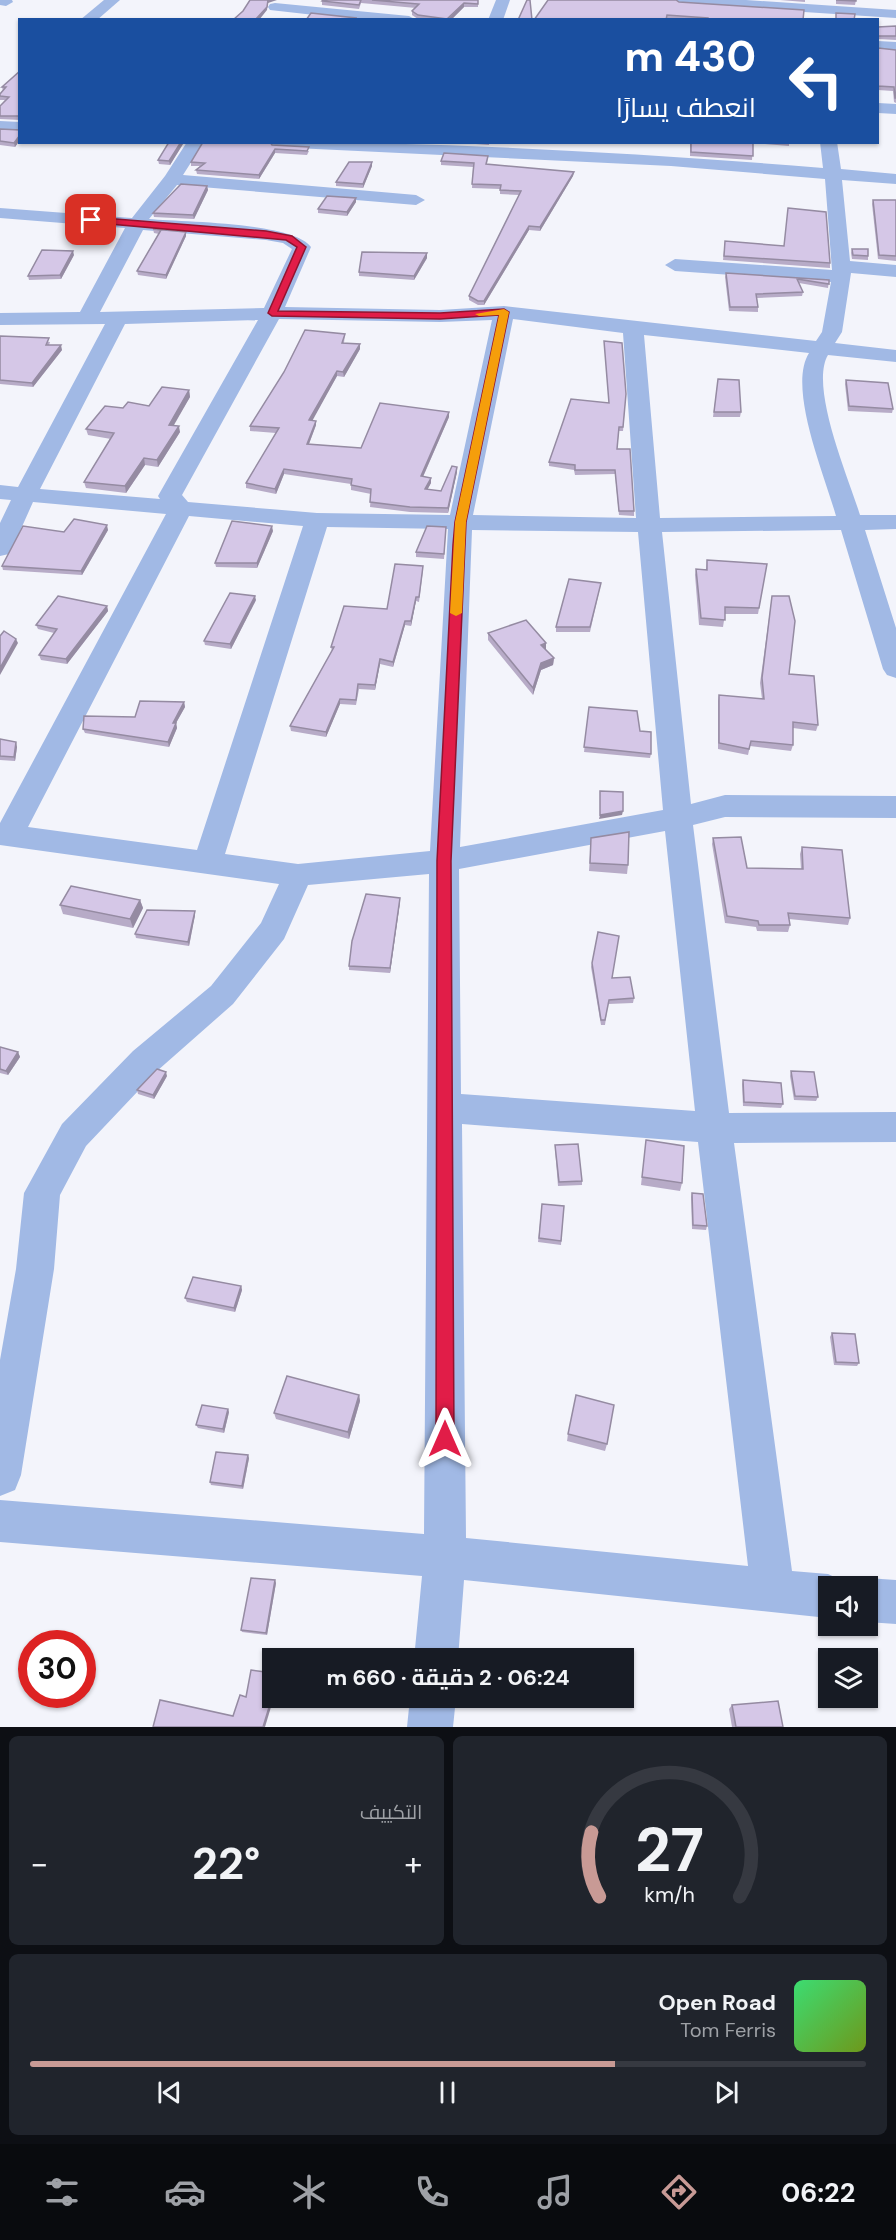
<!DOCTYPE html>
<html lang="ar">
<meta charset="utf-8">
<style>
body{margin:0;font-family:"DM Sans",Cairo,sans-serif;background:#20242c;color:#f1f3f6;direction:rtl;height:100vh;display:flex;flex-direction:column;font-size:22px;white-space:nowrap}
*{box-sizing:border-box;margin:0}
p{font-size:20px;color:#9ea1a6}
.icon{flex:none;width:33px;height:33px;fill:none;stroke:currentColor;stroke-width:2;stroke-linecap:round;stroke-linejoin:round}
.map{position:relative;height:1727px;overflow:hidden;direction:ltr}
.side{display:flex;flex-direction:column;gap:9px;padding:9px;background:#0d0f14;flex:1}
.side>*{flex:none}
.hud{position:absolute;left:18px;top:18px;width:861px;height:126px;border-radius:0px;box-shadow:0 2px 4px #0004;direction:rtl;background:#1a4fa0;color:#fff;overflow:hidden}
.buttons{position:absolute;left:818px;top:1576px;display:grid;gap:12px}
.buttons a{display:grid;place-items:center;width:60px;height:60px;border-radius:0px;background:#171b24;box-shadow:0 2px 4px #0004;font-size:30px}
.speed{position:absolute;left:18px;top:1630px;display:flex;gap:12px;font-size:30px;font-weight:700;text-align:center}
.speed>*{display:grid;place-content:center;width:78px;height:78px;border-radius:50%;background:#171b24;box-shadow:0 2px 4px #0004;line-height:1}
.speed .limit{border:9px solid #d22;background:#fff;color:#111}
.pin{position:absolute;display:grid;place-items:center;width:51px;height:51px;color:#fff;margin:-26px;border-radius:12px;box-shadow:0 3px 9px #0006}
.me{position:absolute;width:66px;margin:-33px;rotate:0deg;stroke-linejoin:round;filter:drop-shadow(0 0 4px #0008)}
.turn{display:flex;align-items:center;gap:21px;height:126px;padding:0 24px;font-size:27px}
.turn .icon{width:78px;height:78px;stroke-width:2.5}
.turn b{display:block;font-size:42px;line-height:51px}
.big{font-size:45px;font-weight:700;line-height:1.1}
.side .card{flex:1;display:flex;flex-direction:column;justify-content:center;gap:9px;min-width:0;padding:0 21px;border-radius:9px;background:#20242c}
.side .dial{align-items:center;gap:0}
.dial svg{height:156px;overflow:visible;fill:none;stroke:#363941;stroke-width:7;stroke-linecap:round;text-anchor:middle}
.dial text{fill:#f1f3f6;stroke:none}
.song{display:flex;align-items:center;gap:18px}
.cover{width:72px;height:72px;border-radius:9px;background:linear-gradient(135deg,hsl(140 70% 55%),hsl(80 70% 35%))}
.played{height:6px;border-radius:3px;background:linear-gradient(90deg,#c89a95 70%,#363941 70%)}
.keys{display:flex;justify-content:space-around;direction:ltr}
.heat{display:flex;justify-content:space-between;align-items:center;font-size:33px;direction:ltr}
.side .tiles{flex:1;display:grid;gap:9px;grid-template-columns:1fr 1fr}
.card:last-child{grid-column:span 2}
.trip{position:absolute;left:262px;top:1648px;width:372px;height:60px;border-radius:0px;background:#171b24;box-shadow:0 2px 4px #0004;font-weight:700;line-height:60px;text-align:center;direction:rtl}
.dock{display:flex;height:96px;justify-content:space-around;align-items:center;background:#090b0e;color:#9ea1a6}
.dock .icon{width:42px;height:42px}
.dock .active{color:#c89a95}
.dock b{font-size:27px;color:#f1f3f6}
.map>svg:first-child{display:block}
</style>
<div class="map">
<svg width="896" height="1727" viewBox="0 0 896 1727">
<rect width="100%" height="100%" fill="#f3f4fb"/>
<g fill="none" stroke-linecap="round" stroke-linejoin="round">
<!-- minor -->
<g fill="#a1b9e5" fill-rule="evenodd">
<polygon points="0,0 12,0 13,2 6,6 0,5"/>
<polygon points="104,0 120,0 97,20 80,20"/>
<polygon points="496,0 510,0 503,20 488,20"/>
<polygon points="672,0 746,0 896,10 896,18 679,4"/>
<polygon points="275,3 409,16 416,20 359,20 270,10 268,7 270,4"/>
<polygon points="878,41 896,42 896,52 878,50"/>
<polygon points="878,103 896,104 896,114 878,113"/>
<polygon points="0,121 20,122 20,132 0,131"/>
<path d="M187,142h17l-21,33 233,20 9,5 -9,5 -239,-20 -28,34c33,3 145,3 162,28l-26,60 155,3 64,-4 312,35 6,-9 9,-50 -156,-11 -10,-6 10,-6 157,11 -7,-91 -154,-13 -397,-19 -8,-5c186,0 372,11 557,26l-3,-26h17l4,27 55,5v10l-54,-4 8,81 46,4v12l-45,-4 -9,59 -7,11 61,7v12l-68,-7c-19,32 21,124 32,160h36v14l-31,1 31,98v50l-9,-3 -4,-6 -42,-139 -179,2 29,272 34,-9 171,1v22l-171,-1 -32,8 36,288 167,-1v30l-162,1 58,428 36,3 15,7 3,6h-18v31l-364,-38 -6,79h-44l8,-83 -422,-34v-42l424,34 5,-660 -121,11 -24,54 -51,65 -76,67 -71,75 -26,49 -6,74 -33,206 -6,15 -15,6v-136l16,-91 8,-76 38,-69 71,-73 78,-65 50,-63 18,-39 -279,-39v-22l166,-309 -133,-12 -21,47 -3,5 -9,2v-33l11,-23 -11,-1v-14l18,2 87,-163 -105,1v-12l80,-1 45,-84 -125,-10v-10l132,10 33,-42zM143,230l123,10 17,3 9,6 -28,59 -164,4zM279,319l161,3 52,-2 -42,195 -133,-2 -129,-11 -6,-7zM513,319l110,14 13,185 -163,-3zM258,320l-100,176 2,3 -120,-10 85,-165zM644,335l165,18c-22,35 16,123 27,163l-176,2zM189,516l114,10 -106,324 -169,-23zM327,527l121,2 -18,322 -132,13 -73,-10zM472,530l166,2 25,278 -203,37zM665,831l30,280 -234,-17 -2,-225zM462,1124l236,18 50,424 -282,-28z"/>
<polygon points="867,1578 896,1580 896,1624 867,1622 867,1587 851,1587"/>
<polygon points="410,1698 456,1698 453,1727 407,1727"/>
</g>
</g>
<!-- wall -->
<g fill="#b7abc7">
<polygon points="323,0 478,0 478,7 464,7 451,20 418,19 412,15 412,11 416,8 361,3 359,9 322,5 322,1"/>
<polygon points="780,0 805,0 805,2"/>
<polygon points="836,0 856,0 855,5 836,4"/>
<polygon points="679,2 803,20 534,20"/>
<polygon points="896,26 896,40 878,39 878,27"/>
<polygon points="878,48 896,50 896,103 894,102 893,91 878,90"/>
<polygon points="20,71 20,120 0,119 0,106 5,100 0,100 0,94 3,91 2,87"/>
<polygon points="0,129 20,130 20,140 15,147 0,145"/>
<polygon points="449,142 489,142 489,145"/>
<polygon points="690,142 789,142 789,146 753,143 752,160 690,156"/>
<polygon points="183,144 170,165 159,164 158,160"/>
<polygon points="272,145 309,151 307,155 275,153 259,179 197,174 196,170 200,166 191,166 191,162"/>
<polygon points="488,156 487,164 574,172 573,176 540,231 529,230 484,305 478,305 469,300 469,296 519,195 500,194 500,189 472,188 473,167 441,165 441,161"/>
<polygon points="372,162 372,166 363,188 336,186 336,182"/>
<polygon points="207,186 208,190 194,219 154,217 153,213"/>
<polygon points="356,198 356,202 347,216 318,213 318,209"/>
<polygon points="873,200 896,200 896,261 878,259 872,204"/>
<polygon points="153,229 186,232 186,236 166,279 138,275 137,271 159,234 154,233"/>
<polygon points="725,241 784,246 830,263 830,268 723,260"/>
<polygon points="852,249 868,256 868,260 852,259 851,253"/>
<polygon points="74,255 61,279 29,280 28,276"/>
<polygon points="427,258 414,280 359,276 359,272"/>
<polygon points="726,273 829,280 828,288 799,283 803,292 802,296 757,298 758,307 758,312 729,311 725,277"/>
<polygon points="345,334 344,343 360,349 344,377 337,376 312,420 316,421 316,425 309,444 361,448 449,417 423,477 431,483 427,490 441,491 457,467 457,472 448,513 410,512 370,507 371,494 351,490 351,484 284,474 276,494 246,488 246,483 276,433 250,431 250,426"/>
<polygon points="0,336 50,342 49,345 62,350 33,387 0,384"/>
<polygon points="604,341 626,394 623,431 619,431 617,449 634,511 634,516 619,515 615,474 575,475 574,470 549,466 549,462 609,403"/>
<polygon points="718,379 741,412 740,417 713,417"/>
<polygon points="846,380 893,409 892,413 848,411 845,384"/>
<polygon points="189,390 190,397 173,425 180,432 158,467 145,465 126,493 86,488 84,482 111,439 88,435 86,429 123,408 149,406"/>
<polygon points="446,527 444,559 416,557 416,552"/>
<polygon points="108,530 82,575 3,570 2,566 64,532"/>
<polygon points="273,531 257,568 216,567 215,563"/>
<polygon points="707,560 767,564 758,614 725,614 723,627 699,625 695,575 696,569 706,569"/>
<polygon points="423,570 419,602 416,601 411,626 405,625 393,667 380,664 375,690 359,689 356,705 340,704 326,737 291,731 290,726 332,651 331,647 387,609"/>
<polygon points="601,583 590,632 556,632 556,627"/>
<polygon points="772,596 789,674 818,725 816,731 793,728 793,745 791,751 750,746 748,755 718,749 718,701 719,695 762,699 760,683"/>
<polygon points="256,600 231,649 205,645 204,641"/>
<polygon points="107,606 108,611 67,664 41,660 39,655 54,633 38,629 36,625"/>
<polygon points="488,633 554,658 553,665 541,670 533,695 488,640"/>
<polygon points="184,702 185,707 176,723 177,728 169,747 85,733 83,729 135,717"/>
<polygon points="589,707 640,731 651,754 650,758 584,752"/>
<polygon points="0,739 17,747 15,761 0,760"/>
<polygon points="591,838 628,865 627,874 589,871"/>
<polygon points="713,838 747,868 801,869 800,854 802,847 850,918 848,925 789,919 790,925 788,932 757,931 756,927 725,923 712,844"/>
<polygon points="140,900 143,908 133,928 63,914 60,905"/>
<polygon points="400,902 390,973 349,970 349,966"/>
<polygon points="195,911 195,915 189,946 136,938 135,934"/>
<polygon points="592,963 612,978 634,998 633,1003 608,1004 605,1025 601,1025 591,967"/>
<polygon points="0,1047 18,1052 20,1057 8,1075 0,1073"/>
<polygon points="791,1071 818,1097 816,1101 794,1100 790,1076"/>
<polygon points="167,1076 154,1099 138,1094 137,1090"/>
<polygon points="743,1080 783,1104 781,1108 743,1106 742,1084"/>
<polygon points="646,1140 682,1183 680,1191 641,1185"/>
<polygon points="555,1145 582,1181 582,1185 558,1186 555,1149"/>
<polygon points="692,1193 707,1226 706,1230 692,1229 691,1197"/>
<polygon points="542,1204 564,1206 561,1245 538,1242"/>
<polygon points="241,1286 242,1290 235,1312 187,1302 185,1298"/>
<polygon points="832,1333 859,1363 857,1366 834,1365 830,1337"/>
<polygon points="359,1395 360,1401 349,1439 276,1419 274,1413"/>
<polygon points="229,1412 224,1433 198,1428 196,1425"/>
<polygon points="568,1434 607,1444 605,1451 567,1441"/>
<polygon points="249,1458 243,1489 211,1485 210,1482"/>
<polygon points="276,1583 267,1635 242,1632 241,1630"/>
<polygon points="732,1705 783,1727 732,1727 729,1709"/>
</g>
<!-- shaded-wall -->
<g fill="#958ba2">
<polygon points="268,0 277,0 268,3 267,10 259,20 255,20"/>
<polygon points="464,3 464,7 451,20 447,20"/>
<polygon points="20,135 20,140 15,147 14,143"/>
<polygon points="181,142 183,142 183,144 170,165 169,161"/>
<polygon points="275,149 275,153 259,179 259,175"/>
<polygon points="372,162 372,166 363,188 363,184"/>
<polygon points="574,172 573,176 540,231 540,227"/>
<polygon points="207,186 208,190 194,219 193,215"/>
<polygon points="356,198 356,202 347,216 347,212"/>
<polygon points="529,226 529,230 484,305 484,301"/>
<polygon points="186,232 186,236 166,279 166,275"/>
<polygon points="73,251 74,255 61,279 60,275"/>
<polygon points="427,253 427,258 414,280 414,276"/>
<polygon points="360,344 360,349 344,377 343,372"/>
<polygon points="61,345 62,350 33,387 32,383"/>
<polygon points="337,371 337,376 310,425 309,420"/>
<polygon points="189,390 190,397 170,432 169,425"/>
<polygon points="449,412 449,417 421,481 421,476"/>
<polygon points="316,421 316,425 307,449 307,444"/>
<polygon points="179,426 180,432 158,467 157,460"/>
<polygon points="144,458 145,465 126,493 125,486"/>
<polygon points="457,467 457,472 448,513 448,508"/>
<polygon points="284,469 284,474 276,494 275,489"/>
<polygon points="431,478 431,483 425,494 425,489"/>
<polygon points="107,525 108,530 82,575 81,571"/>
<polygon points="272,526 273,531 257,568 257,563"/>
<polygon points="255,596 256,600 231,649 230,644"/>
<polygon points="416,597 416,601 411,626 411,621"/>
<polygon points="107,606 108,611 67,664 66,659"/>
<polygon points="405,621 405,625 393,667 393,662"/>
<polygon points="16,639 18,643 0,675 0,668"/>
<polygon points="546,643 546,651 541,645"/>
<polygon points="554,658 553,665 541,670 533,695 533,688 541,663"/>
<polygon points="380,659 380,664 375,690 375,685"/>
<polygon points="340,699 340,704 326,737 326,732"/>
<polygon points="184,702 185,707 176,723 177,728 169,747 168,742 173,723"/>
<polygon points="16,742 17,747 15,761 14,757"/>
<polygon points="623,811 622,815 599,819 600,815"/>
<polygon points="400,898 400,902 390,973 390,968"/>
<polygon points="140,900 143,908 133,928 130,919"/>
<polygon points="195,911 195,915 189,946 188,942"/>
<polygon points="18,1052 20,1057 8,1075 6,1071"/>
<polygon points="166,1072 167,1076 154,1099 153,1095"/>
<polygon points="241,1286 242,1290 235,1312 234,1308"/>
<polygon points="359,1395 360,1401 349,1439 348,1432"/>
<polygon points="228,1409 229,1412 224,1433 223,1429"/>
<polygon points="248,1455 249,1458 243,1489 242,1486"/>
<polygon points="275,1580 276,1583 267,1635 266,1633"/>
<polygon points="273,1680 273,1687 269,1706 268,1704"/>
<polygon points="270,1704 271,1707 265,1727 263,1727"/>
</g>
<!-- building -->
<g fill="#d5c7e7" stroke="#958ba2" stroke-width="1.5">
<polygon points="250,0 268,0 267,7 255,20 233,20 243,11"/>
<polygon points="323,0 361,0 359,5 322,1"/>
<polygon points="372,0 478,0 478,4 464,3 447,19 418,15 412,11 419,4"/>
<polygon points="527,0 530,0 532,20 518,20"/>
<polygon points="548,0 676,0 679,2 804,10 803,20 708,20 708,18 667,15 666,20 534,20"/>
<polygon points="836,0 856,0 856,1"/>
<polygon points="311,13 356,18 355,20 306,20"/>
<polygon points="836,13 855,14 854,20 836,20"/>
<polygon points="896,26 896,36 878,36 878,27"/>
<polygon points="878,48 896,50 896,98 895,98 894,87 878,86"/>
<polygon points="20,71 20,116 0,116 0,106 9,97 0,96 0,94 6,87 2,87"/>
<polygon points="0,129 20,130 20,135 14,143 0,141"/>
<polygon points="169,142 181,142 169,161 158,160"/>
<polygon points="203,142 240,143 240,142 270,142 272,145 309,147 307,151 275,149 259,175 196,170 205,163 191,162"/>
<polygon points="691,142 753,142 753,156 691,152"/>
<polygon points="444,153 488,156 486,164 574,172 540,227 529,226 484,301 478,301 469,296 521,191 500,190 501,185 472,184 474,163 441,161"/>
<polygon points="349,162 372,162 363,184 336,182"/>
<polygon points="181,184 207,186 193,215 153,213"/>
<polygon points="327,196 356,198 347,212 318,209"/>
<polygon points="873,200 896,200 896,256 879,255"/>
<polygon points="788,208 826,212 830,263 724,256 725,241 784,246"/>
<polygon points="153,229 186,232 166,275 137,271 161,230"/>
<polygon points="852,249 868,249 868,256 853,255"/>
<polygon points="42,250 73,251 60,275 28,276"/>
<polygon points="362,252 427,253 414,276 359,272"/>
<polygon points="726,273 829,280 829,284 797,279 803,292 756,294 758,307 730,307"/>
<polygon points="305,330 345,334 342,343 360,344 343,372 337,371 309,420 316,421 307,444 361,448 380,403 449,412 421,476 431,478 425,489 441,491 452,466 457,467 448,508 410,507 370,502 371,489 351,485 352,479 284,469 275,489 246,483 279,428 250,426 284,372"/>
<polygon points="0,336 49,338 46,345 61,345 32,383 0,380"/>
<polygon points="604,341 622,343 626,394 623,427 619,427 617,449 630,449 634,511 619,511 615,470 575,470 575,465 549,462 571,399 609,403"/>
<polygon points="718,379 739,380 741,412 714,412"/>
<polygon points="846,380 888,383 893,409 849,406"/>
<polygon points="162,387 189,390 169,425 179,426 157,460 144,458 125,486 84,482 114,433 86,429 105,406 123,408 128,402 149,406"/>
<polygon points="74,519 107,525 81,571 2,566 23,526 64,532"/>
<polygon points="232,521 272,526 257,563 215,563"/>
<polygon points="427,526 446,527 444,554 416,552"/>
<polygon points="707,560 767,564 759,608 725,607 725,620 701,618 696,569 707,570"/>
<polygon points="395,564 423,566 419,597 416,597 411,621 405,621 393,662 380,659 375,685 358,684 356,700 340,699 326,732 290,726 334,647 331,647 344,606 387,609"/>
<polygon points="569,579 601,583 590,627 556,627"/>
<polygon points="230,593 255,596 230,644 204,641"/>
<polygon points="58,596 107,606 66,659 39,655 57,629 36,625"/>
<polygon points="772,596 789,596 795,621 789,674 814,676 818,725 793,722 793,745 751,741 749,749 719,743 719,695 764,699 762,678"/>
<polygon points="526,620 546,643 541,645 554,658 541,663 533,688 488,633"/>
<polygon points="4,631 16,639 0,668 0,636"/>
<polygon points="140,701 184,702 173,723 176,723 168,742 83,729 84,716 135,717"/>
<polygon points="589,707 637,711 640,731 651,732 651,754 584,747"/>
<polygon points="0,739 16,742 14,757 0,756"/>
<polygon points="600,791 623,792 623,811 600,815"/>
<polygon points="629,832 628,865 590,863 591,838"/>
<polygon points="741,837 747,868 803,869 802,847 842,850 850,918 788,913 790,925 759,925 758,921 727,916 713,838"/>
<polygon points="71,886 140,900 130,919 60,905"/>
<polygon points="366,894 400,898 390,968 349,966 352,941"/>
<polygon points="147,910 195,911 188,942 135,934"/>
<polygon points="598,932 619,936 612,978 630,977 634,998 609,1000 605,1020 601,1020 592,963"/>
<polygon points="0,1047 18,1052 6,1071 0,1069"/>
<polygon points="157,1069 166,1072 153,1095 137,1090"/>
<polygon points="791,1071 814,1072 818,1097 795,1096"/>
<polygon points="743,1080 781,1083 783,1104 744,1102"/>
<polygon points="646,1140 684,1146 682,1183 642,1177"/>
<polygon points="578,1144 582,1181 559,1182 555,1145"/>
<polygon points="692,1193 703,1194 707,1226 693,1225"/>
<polygon points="542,1204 564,1206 561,1241 539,1238"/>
<polygon points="193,1277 241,1286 234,1308 185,1298"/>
<polygon points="832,1333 855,1334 859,1363 836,1362"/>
<polygon points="287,1376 359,1395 348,1432 274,1413"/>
<polygon points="576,1395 614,1405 607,1444 568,1434"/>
<polygon points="202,1405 228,1409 223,1429 196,1425"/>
<polygon points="216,1452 248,1455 242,1486 210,1482"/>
<polygon points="251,1578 275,1580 266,1633 241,1630"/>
<polygon points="251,1670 273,1673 273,1680 268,1704 270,1704 263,1727 153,1727 160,1700 233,1716 240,1695 246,1697"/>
<polygon points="778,1701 783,1727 736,1727 732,1705"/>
</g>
<!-- route -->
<polygon fill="#e11d48" stroke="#92132f" stroke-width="1.5" points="91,217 266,231 292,236 306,247 278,311 440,313 504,309 509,312 466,522 465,545 451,861 454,1439 451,1446 445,1448 438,1446 436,1439 437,861 453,545 455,522 499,315 440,319 272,316 268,313 297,247 286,240 88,222"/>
<!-- slow -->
<polygon fill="#f59e0b" points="504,309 509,312 466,522 462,613 456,616 450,613 455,522 499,315 479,316 475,314"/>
</svg>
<div class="buttons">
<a><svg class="icon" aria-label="sound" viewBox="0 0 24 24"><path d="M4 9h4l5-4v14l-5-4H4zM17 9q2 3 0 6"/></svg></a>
<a><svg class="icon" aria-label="layers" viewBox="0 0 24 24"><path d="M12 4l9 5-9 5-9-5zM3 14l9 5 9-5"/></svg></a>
</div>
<div class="speed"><div class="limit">30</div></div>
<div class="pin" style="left:91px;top:220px;background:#d93025"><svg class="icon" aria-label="arrive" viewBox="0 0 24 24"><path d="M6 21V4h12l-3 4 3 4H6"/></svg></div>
<svg class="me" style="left:445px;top:1439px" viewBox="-20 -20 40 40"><path d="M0-17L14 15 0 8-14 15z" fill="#e11d48" stroke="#fff" stroke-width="4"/></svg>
<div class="trip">06:24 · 2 دقيقة · 660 m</div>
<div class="hud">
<div class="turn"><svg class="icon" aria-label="left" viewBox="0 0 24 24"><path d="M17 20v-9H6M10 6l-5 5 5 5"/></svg><div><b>430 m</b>انعطف يسارًا</div></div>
</div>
</div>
<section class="side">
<div class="tiles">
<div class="card dial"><svg viewBox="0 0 100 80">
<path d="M14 69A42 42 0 1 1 86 69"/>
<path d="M14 69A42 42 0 0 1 10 36" stroke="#c89a95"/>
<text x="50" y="56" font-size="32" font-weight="700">27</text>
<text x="50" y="72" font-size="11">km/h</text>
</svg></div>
<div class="card"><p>التكييف</p>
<div class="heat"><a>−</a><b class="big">22°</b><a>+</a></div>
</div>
<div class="card">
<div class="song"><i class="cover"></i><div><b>Open Road</b><p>Tom Ferris</p></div></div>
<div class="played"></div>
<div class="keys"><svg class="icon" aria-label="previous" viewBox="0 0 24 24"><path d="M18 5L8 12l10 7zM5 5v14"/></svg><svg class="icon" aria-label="pause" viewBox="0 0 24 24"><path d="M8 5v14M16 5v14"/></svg><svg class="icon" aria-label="next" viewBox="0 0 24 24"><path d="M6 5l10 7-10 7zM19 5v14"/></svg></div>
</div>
</div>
</section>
<nav class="dock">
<b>06:22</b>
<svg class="icon active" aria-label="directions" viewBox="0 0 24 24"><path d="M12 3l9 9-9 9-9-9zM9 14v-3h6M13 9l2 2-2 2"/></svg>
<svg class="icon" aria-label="music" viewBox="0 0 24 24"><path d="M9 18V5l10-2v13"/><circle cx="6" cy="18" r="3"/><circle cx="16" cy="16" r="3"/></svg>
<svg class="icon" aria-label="phone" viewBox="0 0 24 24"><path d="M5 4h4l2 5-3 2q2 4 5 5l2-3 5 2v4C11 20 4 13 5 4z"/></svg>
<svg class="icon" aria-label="climate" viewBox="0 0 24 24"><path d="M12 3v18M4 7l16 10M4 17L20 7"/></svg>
<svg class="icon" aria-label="car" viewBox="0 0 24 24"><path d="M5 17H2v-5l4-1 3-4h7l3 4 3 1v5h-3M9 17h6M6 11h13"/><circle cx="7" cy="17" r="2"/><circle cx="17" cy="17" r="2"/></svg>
<svg class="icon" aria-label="filters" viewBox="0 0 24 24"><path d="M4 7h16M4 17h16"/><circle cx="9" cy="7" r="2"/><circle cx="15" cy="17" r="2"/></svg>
</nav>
